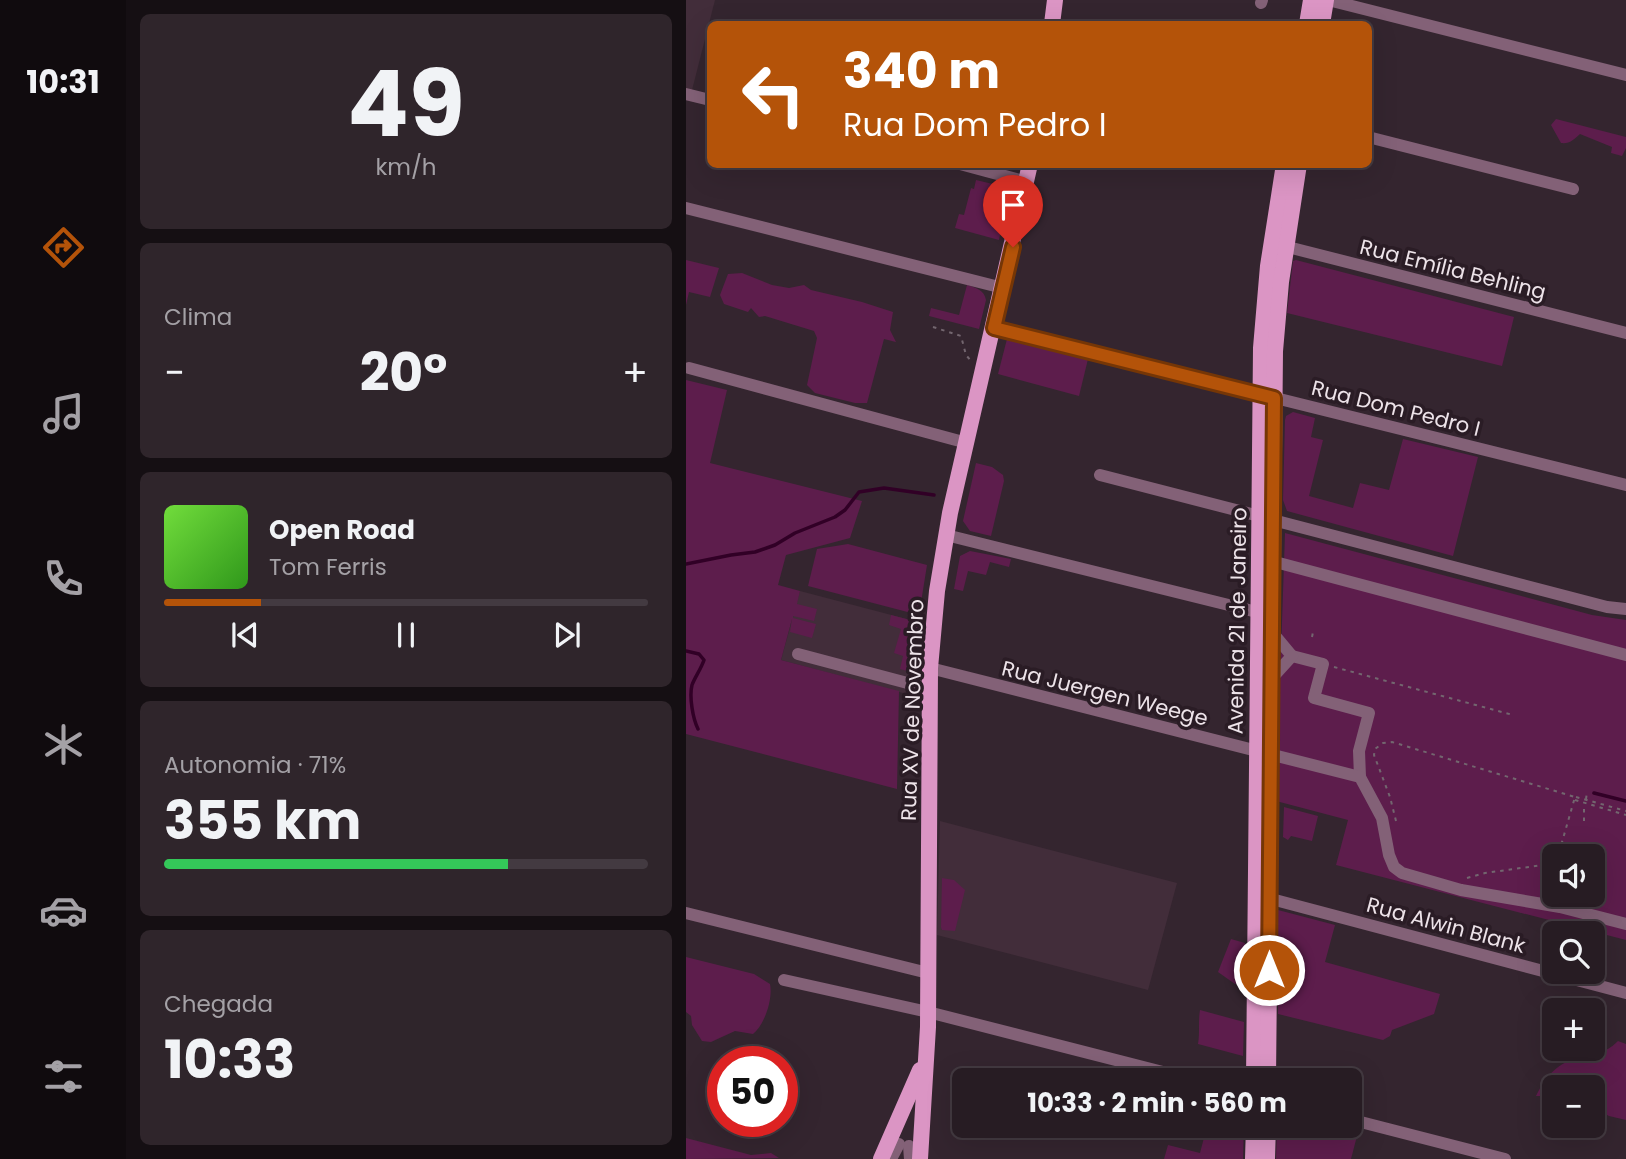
<!DOCTYPE html>
<html lang="pt">
<meta charset="utf-8">
<style>
body{margin:0;font-family:Poppins,sans-serif;background:#2f252b;color:#f1f3f6;height:100vh;display:flex;flex-direction:column;font-size:26px;white-space:nowrap}
*{box-sizing:border-box;margin:0}
p{font-size:23px;color:#a4a1a6}
.icon{flex:none;width:38px;height:38px;fill:none;stroke:currentColor;stroke-width:2;stroke-linecap:round;stroke-linejoin:round}
.map{position:relative;flex:1;overflow:hidden}
.side{display:flex;flex-direction:column;gap:14px;padding:14px;background:#150f13;width:560px}
.side>*{flex:none}
.top-card{position:absolute;left:21px;top:21px;width:665px;height:147px;border-radius:10px;box-shadow:0 7px 28px #0002,0 0 0 2px #433a41;background:#b45309;color:#fff;overflow:hidden}
.buttons{position:absolute;left:856px;top:844px;display:grid;gap:14px}
.buttons a{display:grid;place-items:center;width:63px;height:63px;border-radius:10px;background:#271c23;box-shadow:0 7px 28px #0002,0 0 0 2px #433a41;font-size:35px}
.speed{position:absolute;left:21px;top:1046px;display:flex;gap:14px;font-size:35px;font-weight:700;text-align:center}
.speed>*{display:grid;place-content:center;width:91px;height:91px;border-radius:50%;background:#271c23;box-shadow:0 7px 28px #0002,0 0 0 2px #433a41;line-height:1}
.speed .limit{border:10px solid #d22;background:#fff;color:#111}
.pin{position:absolute;display:grid;place-items:center;width:60px;height:60px;color:#fff;margin:-72px -30px;border-radius:50% 50% 50% 0;rotate:-45deg;box-shadow:0 0 7px #0007}
.pin .icon{rotate:45deg}
.me{position:absolute;width:77px;margin:-38px;rotate:0deg;stroke-linejoin:round;filter:drop-shadow(0 0 5px #0008)}
.turn{display:flex;align-items:center;gap:24px;height:147px;padding:0 21px;font-size:32px}
.turn .icon{width:91px;height:91px;stroke-width:2.5}
.turn b{display:block;font-size:49px;line-height:60px}
.big{font-size:52px;font-weight:700;line-height:1.1}
.side .widget{flex:1;display:flex;flex-direction:column;justify-content:center;gap:10px;min-width:0;padding:0 24px;border-radius:10px;background:#2f252b}
.side .dial{align-items:center;gap:0}
.dial b{font-size:91px;line-height:1}
.song{display:flex;align-items:center;gap:21px}
.cover{width:84px;height:84px;border-radius:10px;background:linear-gradient(135deg,hsl(100 70% 55%),hsl(110 70% 35%))}
.played{height:7px;border-radius:4px;background:linear-gradient(90deg,#b45309 20%,#433a41 20%)}
.keys{display:flex;justify-content:space-around;direction:ltr}
.heat{display:flex;justify-content:space-between;align-items:center;font-size:38px;direction:ltr}
.charge{height:10px;border-radius:5px;background:linear-gradient(90deg,#34c759 71%,#433a41 0)}
.trip{position:absolute;left:266px;top:1068px;width:410px;height:70px;border-radius:10px;background:#271c23;box-shadow:0 7px 28px #0002,0 0 0 2px #433a41;font-weight:700;line-height:70px;text-align:center}
main{display:flex;flex:1;min-height:0}
.tabs{display:flex;flex-direction:column;width:126px;justify-content:space-around;align-items:center;background:#100b0e;color:#a4a1a6}
.tabs .icon{width:49px;height:49px}
.tabs .selected{color:#b45309}
.tabs b{font-size:32px;color:#f1f3f6}
.map>svg:first-child{display:block}
</style>
<main>
<nav class="tabs">
<b>10:31</b>
<svg class="icon selected" aria-label="directions" viewBox="0 0 24 24"><path d="M12 3l9 9-9 9-9-9zM9 14v-3h6M13 9l2 2-2 2"/></svg>
<svg class="icon" aria-label="music" viewBox="0 0 24 24"><path d="M9 18V5l10-2v13"/><circle cx="6" cy="18" r="3"/><circle cx="16" cy="16" r="3"/></svg>
<svg class="icon" aria-label="phone" viewBox="0 0 24 24"><path d="M5 4h4l2 5-3 2q2 4 5 5l2-3 5 2v4C11 20 4 13 5 4z"/></svg>
<svg class="icon" aria-label="climate" viewBox="0 0 24 24"><path d="M12 3v18M4 7l16 10M4 17L20 7"/></svg>
<svg class="icon" aria-label="car" viewBox="0 0 24 24"><path d="M5 17H2v-5l4-1 3-4h7l3 4 3 1v5h-3M9 17h6M6 11h13"/><circle cx="7" cy="17" r="2"/><circle cx="17" cy="17" r="2"/></svg>
<svg class="icon" aria-label="filters" viewBox="0 0 24 24"><path d="M4 7h16M4 17h16"/><circle cx="9" cy="7" r="2"/><circle cx="15" cy="17" r="2"/></svg>
</nav>
<section class="side">
<div class="widget dial"><b>49</b><p>km/h</p></div>
<div class="widget"><p>Clima</p>
<div class="heat"><a>−</a><b class="big">20°</b><a>+</a></div>
</div>
<div class="widget">
<div class="song"><i class="cover"></i><div><b>Open Road</b><p>Tom Ferris</p></div></div>
<div class="played"></div>
<div class="keys"><svg class="icon" aria-label="previous" viewBox="0 0 24 24"><path d="M18 5L8 12l10 7zM5 5v14"/></svg><svg class="icon" aria-label="pause" viewBox="0 0 24 24"><path d="M8 5v14M16 5v14"/></svg><svg class="icon" aria-label="next" viewBox="0 0 24 24"><path d="M6 5l10 7-10 7zM19 5v14"/></svg></div>
</div>
<div class="widget"><p>Autonomia · 71%</p><b class="big">355 km</b><div class="charge"></div></div>
<div class="widget"><p>Chegada</p><b class="big">10:33</b></div>
</section>
<div class="map">
<svg width="940" height="1159" viewBox="0 0 940 1159">
<rect width="100%" height="100%" fill="#34252f"/>
<!-- built -->
<g fill="#422d3a">
<polygon points="0,0 29,0 6,90 0,88"/>
<polygon points="114,591 232,622 228,696 95,660"/>
<polygon points="254,821 491,883 462,990 251,935"/>
</g>
<!-- green -->
<g fill="#5d1d4c" fill-rule="evenodd">
<path d="M870,119l70,18v11l-4,8 -11,-3 1,-6 -32,-13c-7,6 -10,10 -19,9l-10,-18z"/>
<polygon points="290,180 315,186 322,195 313,240 269,228 273,214 278,215 285,188 288,189"/>
<polygon points="0,260 33,268 24,297 3,292 0,305"/>
<polygon points="610,260 828,317 816,366 601,313 607,261"/>
<polygon points="56,273 86,285 103,288 118,285 125,290 176,302 207,312 204,330 210,342 198,339 181,403 169,403 129,393 121,385 131,338 128,331 79,316 73,317 65,308 62,312 38,304 34,295 42,274"/>
<path d="M281,285c10,3 17,5 19,15l-7,29 -50,-13 2,-8 28,7z"/>
<polygon points="321,339 402,359 393,396 312,374"/>
<polygon points="0,380 41,390 24,463 176,501 164,538 100,555 92,585 114,591 111,604 131,609 128,621 107,616 107,618 130,624 126,638 104,632 106,619 95,660 213,691 211,789 0,734"/>
<polygon points="607,412 629,418 625,437 637,440 623,496 667,508 674,483 703,490 717,439 792,457 767,556 601,511 597,500 599,420 600,416"/>
<polygon points="290,463 306,467 317,475 318,481 305,536 284,531 277,521"/>
<path d="M599,533l307,82 34,5v320l-290,-75 12,-45 -72,-19zM868,856h38v38h-38z"/>
<polygon points="162,544 241,565 233,615 122,586 131,549"/>
<polygon points="284,551 325,559 323,567 304,562 300,575 282,571 277,591 268,589 274,556"/>
<polygon points="205,615 232,622 228,673 214,669 217,656 208,653 215,629 203,625"/>
<polygon points="598,807 632,816 626,841 605,836 602,840 597,837"/>
<polygon points="256,878 268,880 279,890 269,931 256,930 255,927"/>
<polygon points="592,910 649,925 639,962 754,994 748,1014 706,1030 704,1036 697,1040 592,1014"/>
<polygon points="545,939 559,943 558,977 549,984 532,972"/>
<path d="M0,957l68,17 16,10c3,15 -5,40 -17,50l-18,-3 -24,11 -9,-1 -10,-16 -1,-9 -5,-4z"/>
<path d="M514,1010l44,12 -1,34 -45,-12c2,-12 0,-22 2,-34z"/>
<path d="M932,1041l8,3v76l-17,-4 -16,-9 -1,-20h-38v9h-18c12,-23 20,-31 46,-41 16,-6 21,1 36,-14z"/>
<polygon points="528,1125 558,1125 557,1159 478,1159 482,1145 514,1153 520,1130 526,1132"/>
<polygon points="591,1125 644,1125 672,1132 665,1159 590,1159"/>
<polygon points="0,1138 65,1155 85,1153 93,1158 0,1159"/>
</g>
<g fill="none" stroke-linecap="round" stroke-linejoin="round">
<!-- stream -->
<g stroke="#310026" stroke-width="3.5">
<polyline points="0,564 45,555 69,552 89,545 109,533 149,517 159,510 173,492 198,488 248,495"/>
<path d="M0,651l13,3 5,6c-3,9 -9,17 -12,25 -3,12 1,34 6,44"/>
<polyline points="908,793 940,801"/>
</g>
<!-- path -->
<g stroke="#73666f" stroke-width="2" stroke-dasharray="3.5 5" stroke-linecap="butt">
<polyline points="247,327 275,336 280,355 285,361"/>
<polyline points="626,637 627,632"/>
<polyline points="648,667 827,715"/>
<polyline points="890,797 940,811"/>
<polyline points="900,799 901,792"/>
<polyline points="889,800 940,815"/>
<polyline points="710,821 704,797 688,755 689,749 697,743 706,742 889,797 872,856"/>
<polyline points="898,821 898,805"/>
<polyline points="781,878 799,873 857,865 868,859"/>
</g>
<!-- minor -->
<g stroke="#836177" stroke-width="12">
<polyline points="642,0 940,75"/>
<polyline points="575,3 576,0"/>
<polyline points="0,94 24,100"/>
<polyline points="682,137 887,189"/>
<polyline points="274,164 341,182"/>
<polyline points="0,208 317,288"/>
<polyline points="594,245 940,333"/>
<polyline points="308,328 940,485"/>
<polyline points="3,368 281,443"/>
<polyline points="414,475 573,516"/>
<polyline points="587,520 921,607 940,609"/>
<polyline points="260,535 579,614"/>
<polyline points="578,559 940,655"/>
<polyline points="112,654 244,689"/>
<polyline points="606,656 637,664 628,698 683,713 673,751 674,777"/>
<polyline points="244,668 674,777 696,818 703,855 708,867 716,873 775,890 874,907 940,924"/>
<polyline points="586,678 606,656 586,632"/>
<polyline points="578,897 940,993"/>
<polyline points="0,913 242,973"/>
<polyline points="98,980 242,1012 508,1080"/>
<polyline points="663,1119 819,1159"/>
<polyline points="223,1146 224,1159"/>
<polyline points="205,1159 213,1144"/>
</g>
<!-- major -->
<g stroke="#db95c4" stroke-width="16">
<polyline points="366,24 369,0"/>
<polyline points="621,24 625,0"/>
<polyline points="636,24 640,0"/>
<polyline points="568,1080 575,348 582,266 598,164"/>
<polyline points="582,1080 589,351 595,282 613,164"/>
<polyline points="195,1159 234,1070"/>
<polyline points="234,1159 242,1027 244,668 251,591 264,513 344,164"/>
<polyline points="567,1159 568,1125"/>
<polyline points="581,1159 582,1125"/>
</g>
</g>
<g fill="none" stroke-linecap="round" stroke-linejoin="round">
<defs>
<polyline id="route" points="327,247 308,328 588,398 583,970"/>
</defs>
<!-- route casing -->
<use href="#route" stroke="#753606" stroke-width="18"/>
<!-- route -->
<use href="#route" stroke="#b45309" stroke-width="12"/>
</g>
<g text-anchor="middle" dominant-baseline="central" stroke-width="7" stroke-linejoin="round" paint-order="stroke">
<!-- street labels -->
<g font-size="21" fill="#ede3e9" stroke="#2a1c25">
<text transform="translate(767 269) rotate(14)">Rua Emília Behling</text>
<text transform="translate(710 408) rotate(14)">Rua Dom Pedro I</text>
<text transform="translate(551 621) rotate(-89)">Avenida 21 de Janeiro</text>
<text transform="translate(419 693) rotate(14)">Rua Juergen Weege</text>
<text transform="translate(226 710) rotate(-88)">Rua XV de Novembro</text>
<text transform="translate(760 925) rotate(15)">Rua Alwin Blank</text>
</g>
</g>
</svg>
<div class="buttons">
<a><svg class="icon" aria-label="sound" viewBox="0 0 24 24"><path d="M4 9h4l5-4v14l-5-4H4zM17 9q2 3 0 6"/></svg></a>
<a><svg class="icon" aria-label="search" viewBox="0 0 24 24"><circle cx="10" cy="10" r="6"/><path d="M15 15l6 6"/></svg></a>
<a>+</a>
<a>−</a>
</div>
<div class="speed"><div class="limit">50</div></div>
<div class="pin" style="left:327px;top:247px;background:#d93025"><svg class="icon" aria-label="arrive" viewBox="0 0 24 24"><path d="M6 21V4h12l-3 4 3 4H6"/></svg></div>
<svg class="me" style="left:583px;top:970px" viewBox="-20 -20 40 40"><circle r="17" fill="#b45309" stroke="#fff" stroke-width="3"/><path d="M0-11L8 9 0 5-8 9z" fill="#fff"/></svg>
<div class="trip">10:33 · 2 min · 560 m</div>
<div class="top-card">
<div class="turn"><svg class="icon" aria-label="left" viewBox="0 0 24 24"><path d="M17 20v-9H6M10 6l-5 5 5 5"/></svg><div><b>340 m</b>Rua Dom Pedro I</div></div>
</div>
</div>
</main>
